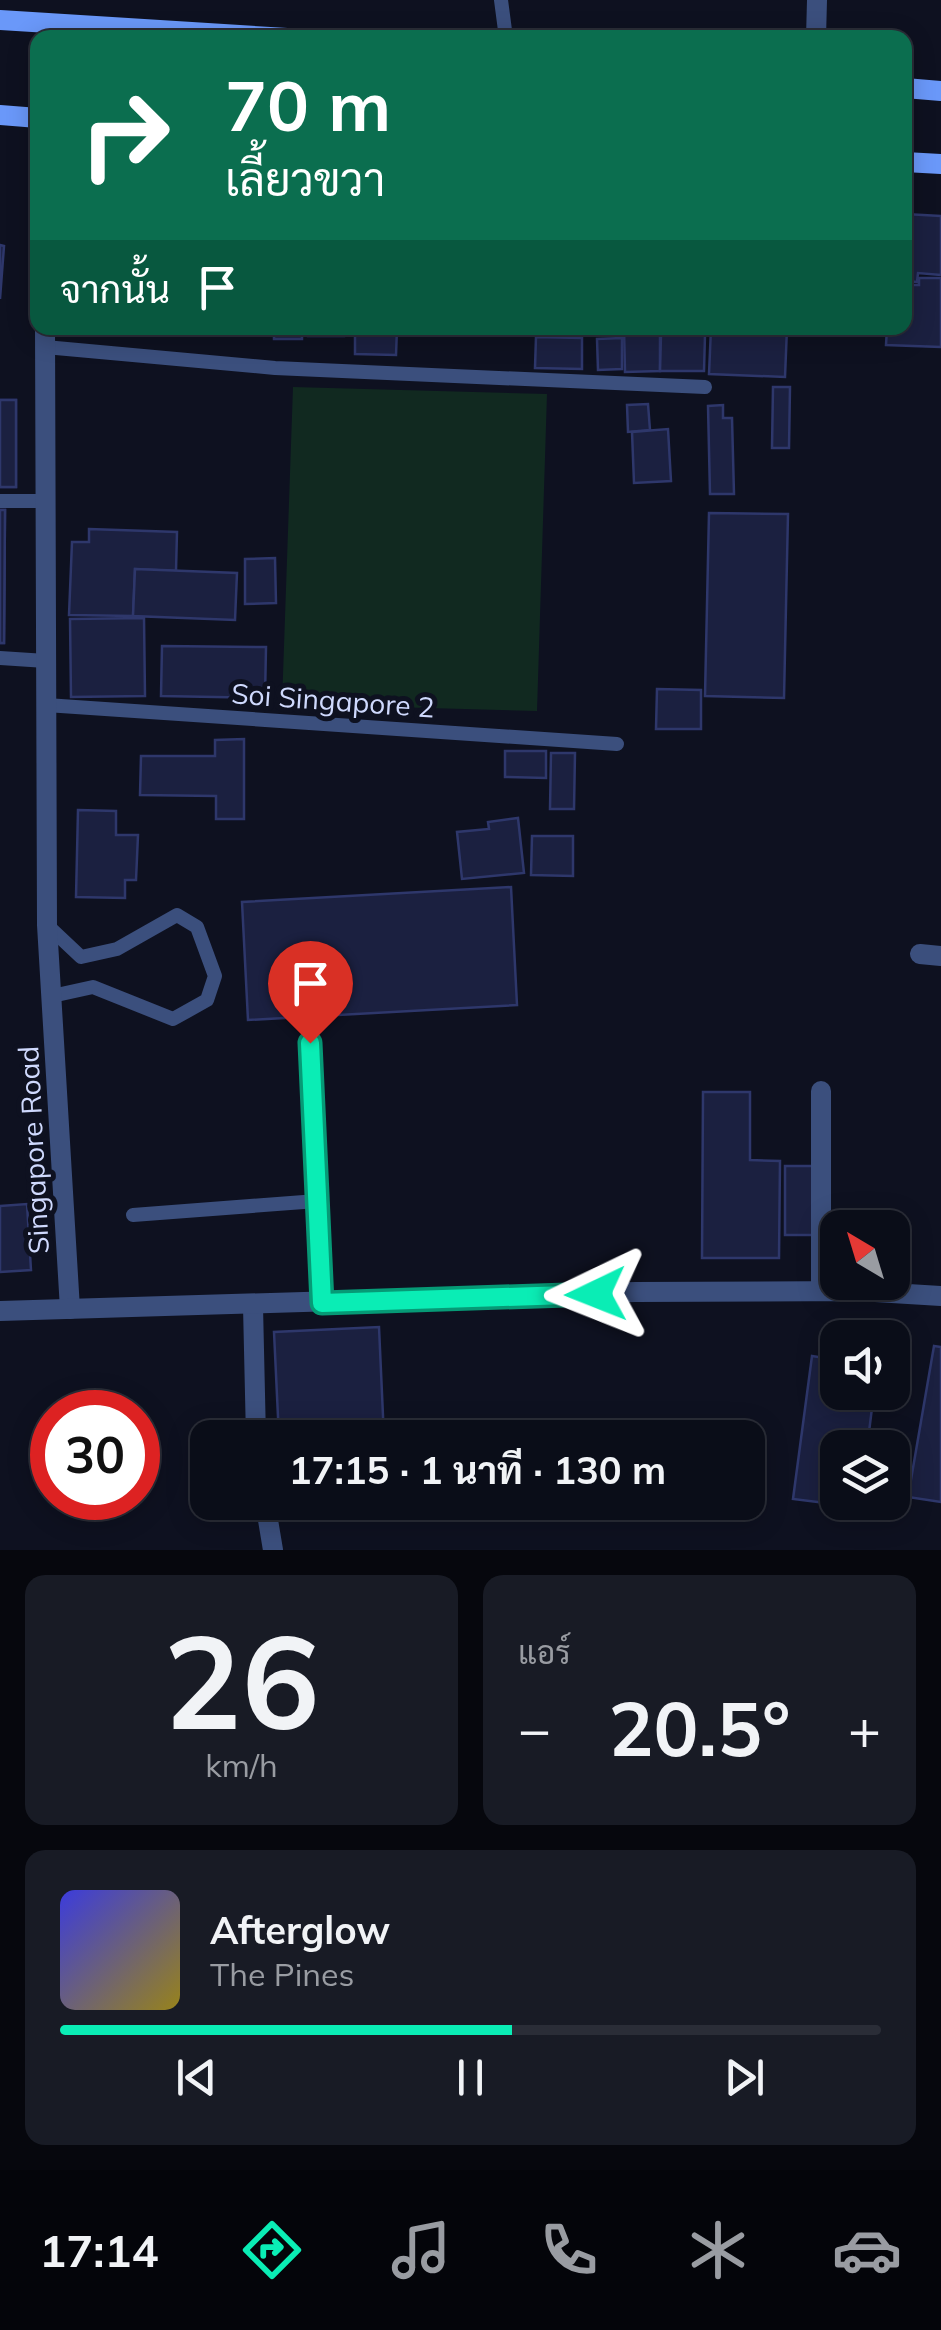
<!DOCTYPE html>
<html lang="th">
<meta charset="utf-8">
<style>
body{margin:0;font-family:Mulish,Sarabun,sans-serif;background:#181b25;color:#f1f3f6;height:100vh;display:flex;flex-direction:column;font-size:38px;white-space:nowrap}
*{box-sizing:border-box;margin:0}
p{font-size:32px;color:#999ca2}
.icon{flex:none;width:55px;height:55px;fill:none;stroke:currentColor;stroke-width:2;stroke-linecap:round;stroke-linejoin:round}
.map{position:relative;height:1550px;overflow:hidden}
.details{display:flex;flex-direction:column;gap:25px;padding:25px;background:#06070d;flex:1}
.details>*{flex:none}
.top-card{position:absolute;left:30px;top:30px;width:882px;height:305px;border-radius:20px;box-shadow:0 5px 25px #0003,0 0 0 2px #2a2d37;background:#0b6e4f;color:#fff;overflow:hidden}
.needle{width:65px;rotate:322deg}
.fabs{position:absolute;left:820px;top:1210px;display:grid;gap:20px}
.fabs a{display:grid;place-items:center;width:90px;height:90px;border-radius:20px;background:#0a0d18;box-shadow:0 5px 25px #0003,0 0 0 2px #2a2d37;font-size:50px}
.speed{position:absolute;left:30px;top:1390px;display:flex;gap:20px;font-size:50px;font-weight:700;text-align:center}
.speed>*{display:grid;place-content:center;width:130px;height:130px;border-radius:50%;background:#0a0d18;box-shadow:0 5px 25px #0003,0 0 0 2px #2a2d37;line-height:1}
.speed .limit{border:15px solid #d22;background:#fff;color:#111}
.pin{position:absolute;display:grid;place-items:center;width:85px;height:85px;color:#fff;margin:-102px -42px;border-radius:50% 50% 50% 0;rotate:-45deg;box-shadow:0 0 10px #0007}
.pin .icon{rotate:45deg}
.me{position:absolute;width:110px;margin:-55px;rotate:268deg;stroke-linejoin:round;filter:drop-shadow(0 0 8px #0008)}
.turn{display:flex;align-items:center;gap:35px;height:210px;padding:0 30px;font-size:45px}
.turn .icon{width:130px;height:130px;stroke-width:2.5}
.turn b{display:block;font-size:70px;line-height:85px}
.then{display:flex;align-items:center;height:95px;padding:0 30px;background:#0003;gap:20px;font-size:38px}
.big{font-size:75px;font-weight:700;line-height:1.1}
.details .widget{flex:1;display:flex;flex-direction:column;justify-content:center;gap:15px;min-width:0;padding:0 35px;border-radius:20px;background:#181b25}
.details .dial{align-items:center;gap:0}
.dial b{font-size:130px;line-height:1}
.song{display:flex;align-items:center;gap:30px}
.cover{width:120px;height:120px;border-radius:15px;background:linear-gradient(135deg,hsl(240 70% 55%),hsl(50 70% 35%))}
.played{height:10px;border-radius:5px;background:linear-gradient(90deg,#0aedb5 55%,#2a2d37 55%)}
.keys{display:flex;justify-content:space-around;direction:ltr}
.heat{display:flex;justify-content:space-between;align-items:center;font-size:55px;direction:ltr}
.details .tiles{flex:1;display:grid;gap:25px;grid-template-columns:1fr 1fr}
.widget:last-child{grid-column:span 2}
.trip{position:absolute;left:190px;top:1420px;width:575px;height:100px;border-radius:20px;background:#0a0d18;box-shadow:0 5px 25px #0003,0 0 0 2px #2a2d37;font-weight:700;line-height:100px;text-align:center}
.dock{display:flex;height:160px;justify-content:space-around;align-items:center;background:#04050a;color:#999ca2}
.dock .icon{width:70px;height:70px}
.dock .on{color:#0aedb5}
.dock b{font-size:45px;color:#f1f3f6}
.map>svg:first-child{display:block}
</style>
<div class="map">
<svg width="941" height="1550" viewBox="0 0 941 1550">
<rect width="100%" height="100%" fill="#0e1120"/>
<!-- green -->
<polygon fill="#112920" points="293,387 547,394 537,711 282,704"/>
<!-- building -->
<g fill="#1b2040" stroke="#2e376b" stroke-width="2.5">
<polygon points="905,214 941,216 941,275 918,273 917,282 905,281"/>
<polygon points="0,245 4,246 0,299"/>
<polygon points="919,278 941,278 941,347 886,345 887,328 905,328 905,285 919,285"/>
<polygon points="99,328 206,328 206,332 99,331"/>
<rect x="274" y="328" width="28" height="11"/>
<rect x="308" y="328" width="36" height="8"/>
<polygon points="355,328 397,328 396,355 355,354"/>
<polygon points="624,328 660,328 660,371 625,372"/>
<polygon points="711,328 787,328 785,377 709,374"/>
<polygon points="661,335 705,335 704,371 660,371"/>
<polygon points="536,337 582,338 582,369 535,368"/>
<polygon points="622,338 622,369 598,370 597,339"/>
<polygon points="773,387 790,387 789,448 772,448"/>
<rect x="0" y="400" width="16" height="87"/>
<rect x="0" y="400" width="16" height="87"/>
<polygon points="648,404 650,430 628,432 627,405"/>
<polygon points="723,405 723,418 732,418 734,494 710,494 708,406"/>
<polygon points="668,429 671,481 634,483 632,432"/>
<polygon points="0,510 5,510 4,643 0,643"/>
<polygon points="0,510 5,510 4,643 0,643"/>
<polygon points="709,513 788,514 784,698 705,696"/>
<polygon points="89,529 177,532 176,571 135,569 133,616 69,615 72,542 89,542"/>
<polygon points="275,558 276,603 245,604 245,559"/>
<polygon points="135,569 237,573 235,620 133,616"/>
<polygon points="144,618 145,696 71,697 70,619"/>
<polygon points="162,646 266,647 265,698 161,696"/>
<polygon points="657,689 701,690 701,729 656,729"/>
<polygon points="244,739 244,819 216,819 216,796 140,795 141,756 215,756 215,740"/>
<polygon points="505,751 546,751 546,778 505,777"/>
<polygon points="551,753 575,753 574,809 550,809"/>
<polygon points="78,810 116,811 116,835 138,835 136,880 125,880 125,898 76,897"/>
<polygon points="518,818 524,873 462,879 457,832 489,829 488,822"/>
<polygon points="532,836 573,836 573,876 531,875"/>
<polygon points="511,887 517,1005 248,1020 242,902"/>
<polygon points="703,1092 750,1092 750,1160 780,1161 779,1258 702,1258"/>
<rect x="785" y="1166" width="29" height="69"/>
<polygon points="27,1204 31,1270 0,1272 0,1206"/>
<polygon points="379,1327 384,1438 279,1438 274,1332"/>
<polygon points="934,1346 941,1347 941,1502 908,1497"/>
<polygon points="812,1356 838,1360 838,1392 874,1392 867,1448 838,1448 838,1502 859,1502 858,1507 793,1499"/>
</g>
<g fill="none" stroke-linecap="round" stroke-linejoin="round">
<!-- service -->
<g stroke="#3b4f7d" stroke-width="14">
<polyline points="501,0 506,38"/>
<polyline points="45,347 275,368 705,387"/>
<polyline points="0,501 46,501"/>
<polyline points="0,658 46,661"/>
<polyline points="46,705 617,744"/>
<polyline points="47,925 81,957 117,949 177,915 197,927 215,976 207,1000 173,1019 93,987 52,996"/>
<polyline points="310,1043 322,1303"/>
<polyline points="133,1215 317,1201"/>
</g>
<!-- minor -->
<g stroke="#3b4f7d" stroke-width="20">
<polyline points="816,38 817,0"/>
<polyline points="45,328 47,925 70,1309"/>
<polyline points="920,954 941,956"/>
<polyline points="821,1091 821,1291"/>
<polyline points="253,1306 256,1438"/>
<polyline points="0,1311 635,1292 859,1291 941,1296"/>
<polyline points="265,1502 273,1550"/>
</g>
<!-- secondary -->
<g stroke="#6a98f9" stroke-width="20">
<polyline points="0,20 287,38"/>
<polyline points="905,88 941,91"/>
<polyline points="0,115 38,118"/>
<polyline points="905,162 941,164"/>
</g>
</g>
<g fill="none" stroke-linecap="round" stroke-linejoin="round">
<defs>
<polyline id="route" points="310,1043 322,1303 596,1294"/>
</defs>
<!-- route casing -->
<use href="#route" stroke="#069a76" stroke-width="25"/>
<!-- route -->
<use href="#route" stroke="#0aedb5" stroke-width="18"/>
</g>
<g text-anchor="middle" dominant-baseline="central" stroke-width="10" stroke-linejoin="round" paint-order="stroke">
<!-- street labels -->
<g font-size="28" fill="#cfd9fd" stroke="#0e1120">
<text transform="translate(333 700) rotate(4)">Soi Singapore 2</text>
<text transform="translate(33 1150) rotate(-93)">Singapore Road</text>
</g>
</g>
</svg>
<div class="fabs">
<a><svg class="needle" viewBox="-14 -14 28 28"><path d="M0-13l5 13h-10z" fill="#e53935"/><path d="M0 13l5-13h-10z" fill="#999ca2"/></svg></a>
<a><svg class="icon" aria-label="sound" viewBox="0 0 24 24"><path d="M4 9h4l5-4v14l-5-4H4zM17 9q2 3 0 6"/></svg></a>
<a><svg class="icon" aria-label="layers" viewBox="0 0 24 24"><path d="M12 4l9 5-9 5-9-5zM3 14l9 5 9-5"/></svg></a>
</div>
<div class="speed"><div class="limit">30</div></div>
<div class="pin" style="left:310px;top:1043px;background:#d93025"><svg class="icon" aria-label="arrive" viewBox="0 0 24 24"><path d="M6 21V4h12l-3 4 3 4H6"/></svg></div>
<svg class="me" style="left:596px;top:1294px" viewBox="-20 -20 40 40"><path d="M0-17L14 15 0 8-14 15z" fill="#0aedb5" stroke="#fff" stroke-width="4"/></svg>
<div class="trip">17:15 · 1 นาที · 130 m</div>
<div class="top-card">
<div class="turn"><svg class="icon" aria-label="right" viewBox="0 0 24 24"><path d="M7 20v-9h11M14 6l5 5-5 5"/></svg><div><b>70 m</b>เลี้ยวขวา</div></div>
<div class="then">จากนั้น<svg class="icon" aria-label="arrive" viewBox="0 0 24 24"><path d="M6 21V4h12l-3 4 3 4H6"/></svg></div>
</div>
</div>
<section class="details">
<div class="tiles">
<div class="widget dial"><b>26</b><p>km/h</p></div>
<div class="widget"><p>แอร์</p>
<div class="heat"><a>−</a><b class="big">20.5°</b><a>+</a></div>
</div>
<div class="widget">
<div class="song"><i class="cover"></i><div><b>Afterglow</b><p>The Pines</p></div></div>
<div class="played"></div>
<div class="keys"><svg class="icon" aria-label="previous" viewBox="0 0 24 24"><path d="M18 5L8 12l10 7zM5 5v14"/></svg><svg class="icon" aria-label="pause" viewBox="0 0 24 24"><path d="M8 5v14M16 5v14"/></svg><svg class="icon" aria-label="next" viewBox="0 0 24 24"><path d="M6 5l10 7-10 7zM19 5v14"/></svg></div>
</div>
</div>
</section>
<nav class="dock">
<b>17:14</b>
<svg class="icon on" aria-label="directions" viewBox="0 0 24 24"><path d="M12 3l9 9-9 9-9-9zM9 14v-3h6M13 9l2 2-2 2"/></svg>
<svg class="icon" aria-label="music" viewBox="0 0 24 24"><path d="M9 18V5l10-2v13"/><circle cx="6" cy="18" r="3"/><circle cx="16" cy="16" r="3"/></svg>
<svg class="icon" aria-label="phone" viewBox="0 0 24 24"><path d="M5 4h4l2 5-3 2q2 4 5 5l2-3 5 2v4C11 20 4 13 5 4z"/></svg>
<svg class="icon" aria-label="climate" viewBox="0 0 24 24"><path d="M12 3v18M4 7l16 10M4 17L20 7"/></svg>
<svg class="icon" aria-label="car" viewBox="0 0 24 24"><path d="M5 17H2v-5l4-1 3-4h7l3 4 3 1v5h-3M9 17h6M6 11h13"/><circle cx="7" cy="17" r="2"/><circle cx="17" cy="17" r="2"/></svg>
</nav>
